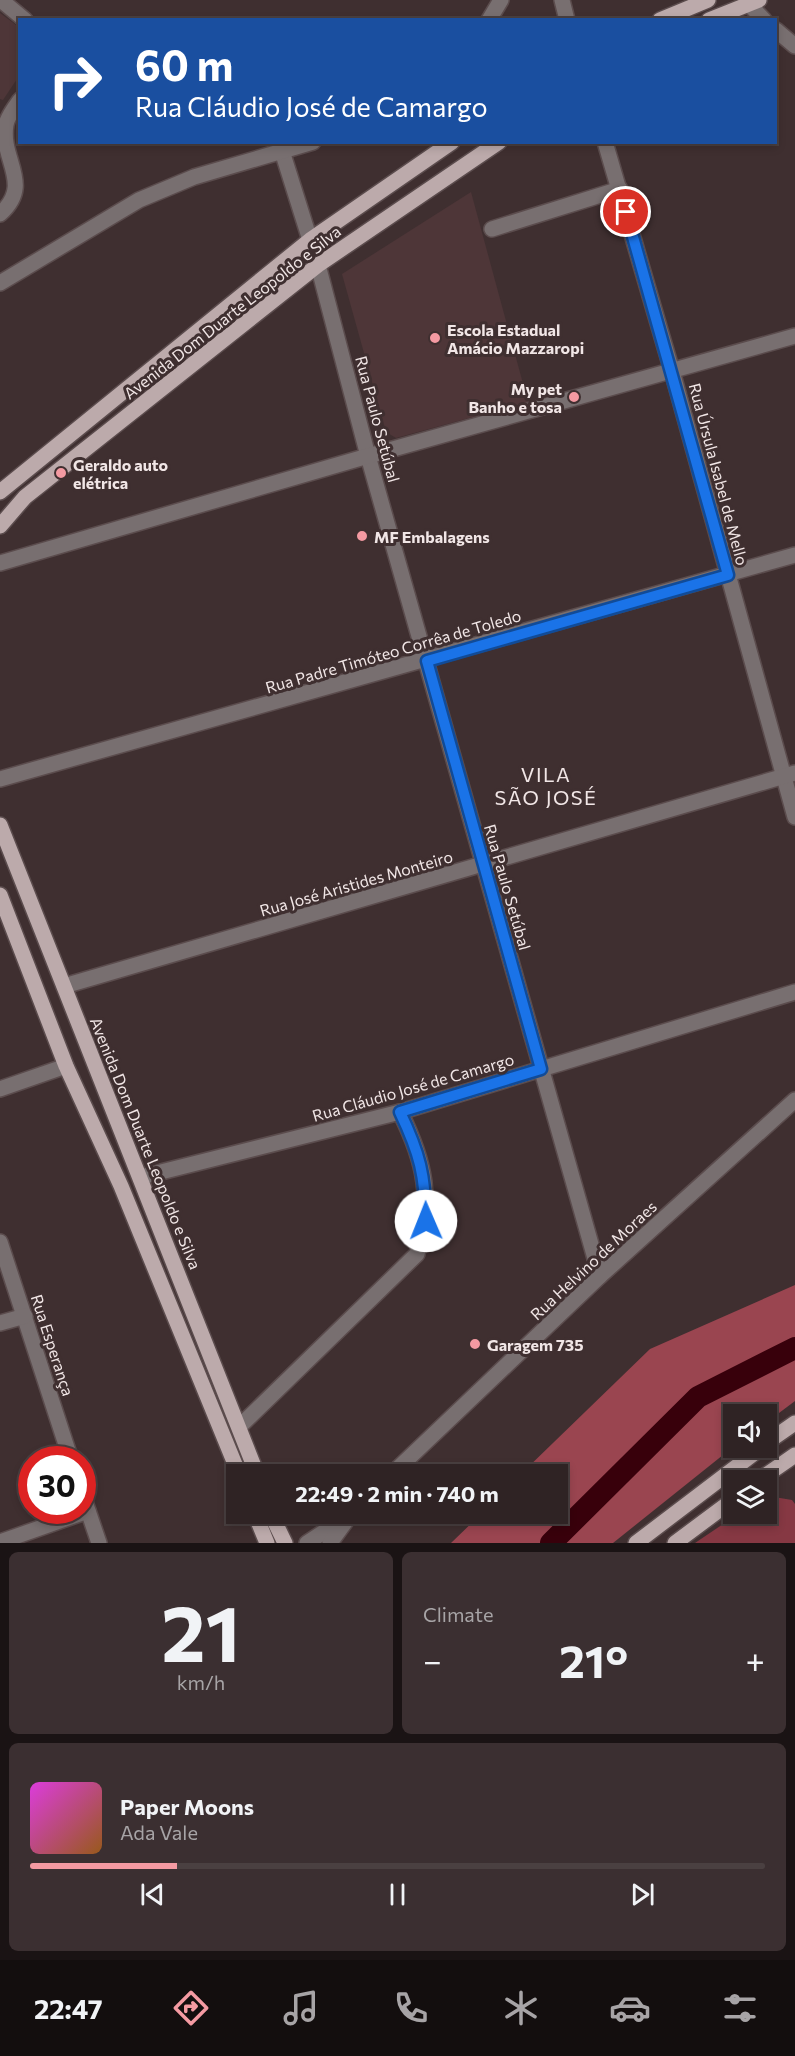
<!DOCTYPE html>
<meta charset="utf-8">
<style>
body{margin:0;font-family:Commissioner,sans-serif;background:#3b2f31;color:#f1f3f6;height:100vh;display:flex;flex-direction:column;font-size:22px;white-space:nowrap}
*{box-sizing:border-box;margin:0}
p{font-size:20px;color:#a7a4a6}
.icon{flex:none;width:33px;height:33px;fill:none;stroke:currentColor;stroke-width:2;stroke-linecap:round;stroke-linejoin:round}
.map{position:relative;height:1543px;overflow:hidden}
.panel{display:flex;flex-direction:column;gap:9px;padding:9px;background:#1a1314;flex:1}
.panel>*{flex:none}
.hud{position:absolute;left:18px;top:18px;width:759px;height:126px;border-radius:0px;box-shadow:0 3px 9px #0003,0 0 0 2px #4a4041;background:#1a4fa0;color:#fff;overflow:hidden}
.buttons{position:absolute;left:723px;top:1404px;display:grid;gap:12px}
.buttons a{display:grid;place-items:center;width:54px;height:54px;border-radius:0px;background:#2f2324;box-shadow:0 3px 9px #0003,0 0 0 2px #4a4041;font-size:30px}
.speed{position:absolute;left:18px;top:1446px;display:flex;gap:12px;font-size:30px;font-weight:700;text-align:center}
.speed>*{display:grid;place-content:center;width:78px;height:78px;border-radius:50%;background:#2f2324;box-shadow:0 3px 9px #0003,0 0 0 2px #4a4041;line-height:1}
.speed .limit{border:9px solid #d22;background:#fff;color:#111}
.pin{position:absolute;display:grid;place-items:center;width:51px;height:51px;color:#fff;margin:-26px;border:3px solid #fff;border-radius:50%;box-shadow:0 2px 6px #0007}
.me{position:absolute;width:66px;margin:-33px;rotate:359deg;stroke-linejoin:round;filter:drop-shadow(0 0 4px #0008)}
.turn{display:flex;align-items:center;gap:21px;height:126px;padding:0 18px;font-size:27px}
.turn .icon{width:78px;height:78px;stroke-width:2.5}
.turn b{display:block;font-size:42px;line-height:51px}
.big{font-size:45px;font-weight:700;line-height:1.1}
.panel .widget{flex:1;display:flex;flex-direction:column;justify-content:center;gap:9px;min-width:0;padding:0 21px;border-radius:9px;background:#3b2f31}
.panel .dial{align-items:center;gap:0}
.dial b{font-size:78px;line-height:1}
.song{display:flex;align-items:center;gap:18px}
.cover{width:72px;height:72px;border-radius:9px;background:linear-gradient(135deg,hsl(300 70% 55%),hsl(30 70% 35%))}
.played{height:6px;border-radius:3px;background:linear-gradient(90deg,#f49aa2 20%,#4a4041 20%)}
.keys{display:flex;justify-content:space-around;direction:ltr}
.heat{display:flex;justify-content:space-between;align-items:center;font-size:33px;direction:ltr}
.panel .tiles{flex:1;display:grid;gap:9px;grid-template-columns:1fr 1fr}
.widget:last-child{grid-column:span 2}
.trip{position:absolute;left:226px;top:1464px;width:342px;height:60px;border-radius:0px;background:#2f2324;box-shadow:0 3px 9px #0003,0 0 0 2px #4a4041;font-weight:700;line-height:60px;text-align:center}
.tab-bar{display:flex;height:96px;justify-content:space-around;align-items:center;background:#130e0e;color:#a7a4a6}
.tab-bar .icon{width:42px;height:42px}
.tab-bar .selected{color:#f49aa2}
.tab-bar b{font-size:27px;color:#f1f3f6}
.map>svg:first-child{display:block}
</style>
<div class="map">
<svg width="795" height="1543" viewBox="0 0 795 1543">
<rect width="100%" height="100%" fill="#3f2f30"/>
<!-- built -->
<g fill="#4e3638">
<polygon points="0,13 20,28 19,76 3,100 0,99"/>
<polygon points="471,192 528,402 396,438 386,432 342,274"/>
</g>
<!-- green -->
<polygon fill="#863843" points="774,1497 792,1500 795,1504 795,1543 695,1543 738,1514 766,1514 767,1498"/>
<!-- forest -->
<polygon fill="#9a4550" points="795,1285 795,1401 767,1422 766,1414 734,1414 733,1447 613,1543 451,1543 481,1514 558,1514 558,1474 521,1474 650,1349"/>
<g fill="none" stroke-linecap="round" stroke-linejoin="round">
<!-- river -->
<polyline stroke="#38000b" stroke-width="22" points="551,1543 698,1397 795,1348"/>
<defs>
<g id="minor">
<polyline points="1,0 25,20"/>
<polyline points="562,0 567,20"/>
<polyline points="748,3 764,20"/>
<polyline points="489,20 501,0"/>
<polyline points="776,30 795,46"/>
<polyline points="605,142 672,371 795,817"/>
<polyline points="282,151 310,240"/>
<path d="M0,214c34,-30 0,-54 6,-89 1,-8 9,-18 14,-25"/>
<polyline points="492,229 620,189"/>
<polyline points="318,265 368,456 600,1276"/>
<polyline points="0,283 139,200 194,177 313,142"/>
<polyline points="0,563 368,456 795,336"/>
<polyline points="0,779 795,555"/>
<polyline points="64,986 795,773"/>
<polyline points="0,1089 66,1066"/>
<polyline points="141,1177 400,1112 795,992"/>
<polyline points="0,1242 71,1460"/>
<polyline points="0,1323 25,1316"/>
<path d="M239,1427l178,-173c15,-56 9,-90 -17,-142"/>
<polyline points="392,1474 600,1276 795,1100"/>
<polyline points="82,1493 99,1543"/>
<polyline points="0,1542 88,1511"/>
<polyline points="307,1543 351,1514"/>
<polyline points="330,1543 346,1521"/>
</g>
<g id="major">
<polyline points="660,20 708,0"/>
<polyline points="709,20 759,0"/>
<polyline points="0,492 310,240 452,142"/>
<polyline points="0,526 25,497 318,265 499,142"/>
<polyline points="0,825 257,1474"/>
<polyline points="0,895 66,1066 121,1186 239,1474"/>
<polyline points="766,1443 795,1423"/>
<polyline points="759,1480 795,1455"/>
<polyline points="255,1514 267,1543"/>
<polyline points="271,1514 285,1543"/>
<polyline points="636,1543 761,1448"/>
<polyline points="675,1543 734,1499"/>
</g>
</defs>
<!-- minor casing -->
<use href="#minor" stroke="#5b4c4d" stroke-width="18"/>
<!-- major casing -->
<use href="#major" stroke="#5b4c4d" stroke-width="18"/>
<!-- minor -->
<use href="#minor" stroke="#786f70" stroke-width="15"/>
<!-- major -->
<use href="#major" stroke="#bcaaab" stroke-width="15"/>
</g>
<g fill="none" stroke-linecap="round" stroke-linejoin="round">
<defs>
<path id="route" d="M426,1221c-1,-46 -6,-67 -26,-109l141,-43 -114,-408 301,-86 -102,-363"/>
</defs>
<!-- route casing -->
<use href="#route" stroke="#114b97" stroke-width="15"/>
<!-- route -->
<use href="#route" stroke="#1a73e8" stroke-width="10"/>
</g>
<!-- markers -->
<g fill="#f49aa2" stroke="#3f2f30" stroke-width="2">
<circle cx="435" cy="338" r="6"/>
<circle cx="574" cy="397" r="6"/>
<circle cx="61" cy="473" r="6"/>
<circle cx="362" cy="536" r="6"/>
<circle cx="475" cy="1344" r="6"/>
</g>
<g text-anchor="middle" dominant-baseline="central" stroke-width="6" stroke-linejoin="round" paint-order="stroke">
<!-- street labels -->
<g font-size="16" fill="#f1e6e6" stroke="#3f2f30">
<text transform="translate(232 312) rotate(-38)">Avenida Dom Duarte Leopoldo e Silva</text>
<text transform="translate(378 419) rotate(75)">Rua Paulo Setúbal</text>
<text transform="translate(719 474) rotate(75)">Rua Úrsula Isabel de Mello</text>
<text transform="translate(393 651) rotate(-16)">Rua Padre Timóteo Corrêa de Toledo</text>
<text transform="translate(356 883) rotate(-16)">Rua José Aristides Monteiro</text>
<text transform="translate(508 887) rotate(74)">Rua Paulo Setúbal</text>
<text transform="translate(413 1087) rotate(-16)">Rua Cláudio José de Camargo</text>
<text transform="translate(146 1143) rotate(68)">Avenida Dom Duarte Leopoldo e Silva</text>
<text transform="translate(593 1260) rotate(-43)">Rua Helvino de Moraes</text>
<text transform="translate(53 1345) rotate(72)">Rua Esperança</text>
</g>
<!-- poi labels -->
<g font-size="16" font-weight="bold" fill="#f1e6e6" stroke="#3f2f30" text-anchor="start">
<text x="447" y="329">Escola Estadual<tspan x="447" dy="18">Amácio Mazzaropi</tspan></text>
<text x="562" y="388" text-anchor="end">My pet<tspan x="562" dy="18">Banho e tosa</tspan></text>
<text x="73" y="464">Geraldo auto<tspan x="73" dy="18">elétrica</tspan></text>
<text x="374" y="536">MF Embalagens</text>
<text x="487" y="1344">Garagem 735</text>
</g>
<!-- quarter labels -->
<g font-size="20" letter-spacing="1.5" fill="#f1e6e6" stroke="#3f2f30">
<text x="546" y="774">VILA<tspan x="546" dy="23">SÃO JOSÉ</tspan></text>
</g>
</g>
</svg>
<div class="buttons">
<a><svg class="icon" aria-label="sound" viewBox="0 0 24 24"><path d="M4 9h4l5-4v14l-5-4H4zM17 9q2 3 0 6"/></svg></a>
<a><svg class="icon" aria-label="layers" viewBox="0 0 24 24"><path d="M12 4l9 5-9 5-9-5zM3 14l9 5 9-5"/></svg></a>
</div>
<div class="speed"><div class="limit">30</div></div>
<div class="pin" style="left:626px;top:212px;background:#d93025"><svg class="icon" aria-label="arrive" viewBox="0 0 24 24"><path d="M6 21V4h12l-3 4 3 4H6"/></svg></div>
<svg class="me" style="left:426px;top:1221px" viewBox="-20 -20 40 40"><circle r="19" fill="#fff"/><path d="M0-13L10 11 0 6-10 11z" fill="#1a73e8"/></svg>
<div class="trip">22:49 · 2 min · 740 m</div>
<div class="hud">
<div class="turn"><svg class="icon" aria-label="right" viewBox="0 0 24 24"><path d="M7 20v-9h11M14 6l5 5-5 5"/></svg><div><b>60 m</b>Rua Cláudio José de Camargo</div></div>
</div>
</div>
<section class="panel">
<div class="tiles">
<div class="widget dial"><b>21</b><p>km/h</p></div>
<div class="widget"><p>Climate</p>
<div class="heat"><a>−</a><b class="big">21°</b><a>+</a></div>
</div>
<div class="widget">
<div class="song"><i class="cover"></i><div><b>Paper Moons</b><p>Ada Vale</p></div></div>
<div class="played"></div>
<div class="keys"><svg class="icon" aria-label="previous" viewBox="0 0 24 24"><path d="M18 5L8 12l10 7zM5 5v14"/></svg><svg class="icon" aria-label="pause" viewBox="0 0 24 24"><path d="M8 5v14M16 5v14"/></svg><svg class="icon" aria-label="next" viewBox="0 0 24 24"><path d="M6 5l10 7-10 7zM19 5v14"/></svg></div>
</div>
</div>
</section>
<nav class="tab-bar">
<b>22:47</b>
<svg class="icon selected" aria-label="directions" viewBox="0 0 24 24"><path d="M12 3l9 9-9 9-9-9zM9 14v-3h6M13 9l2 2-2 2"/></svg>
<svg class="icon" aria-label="music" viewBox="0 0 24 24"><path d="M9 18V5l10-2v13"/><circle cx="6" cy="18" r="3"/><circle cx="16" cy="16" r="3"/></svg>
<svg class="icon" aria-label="phone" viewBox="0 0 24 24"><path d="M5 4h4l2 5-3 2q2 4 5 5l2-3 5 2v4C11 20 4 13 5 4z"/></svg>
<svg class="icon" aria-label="climate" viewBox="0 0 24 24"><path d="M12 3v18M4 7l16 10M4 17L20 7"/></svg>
<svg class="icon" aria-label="car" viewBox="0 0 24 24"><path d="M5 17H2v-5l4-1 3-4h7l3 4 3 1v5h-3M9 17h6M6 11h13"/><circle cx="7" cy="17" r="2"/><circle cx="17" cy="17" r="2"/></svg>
<svg class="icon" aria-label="filters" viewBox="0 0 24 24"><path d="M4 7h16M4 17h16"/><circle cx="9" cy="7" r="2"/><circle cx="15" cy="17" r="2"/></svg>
</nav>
